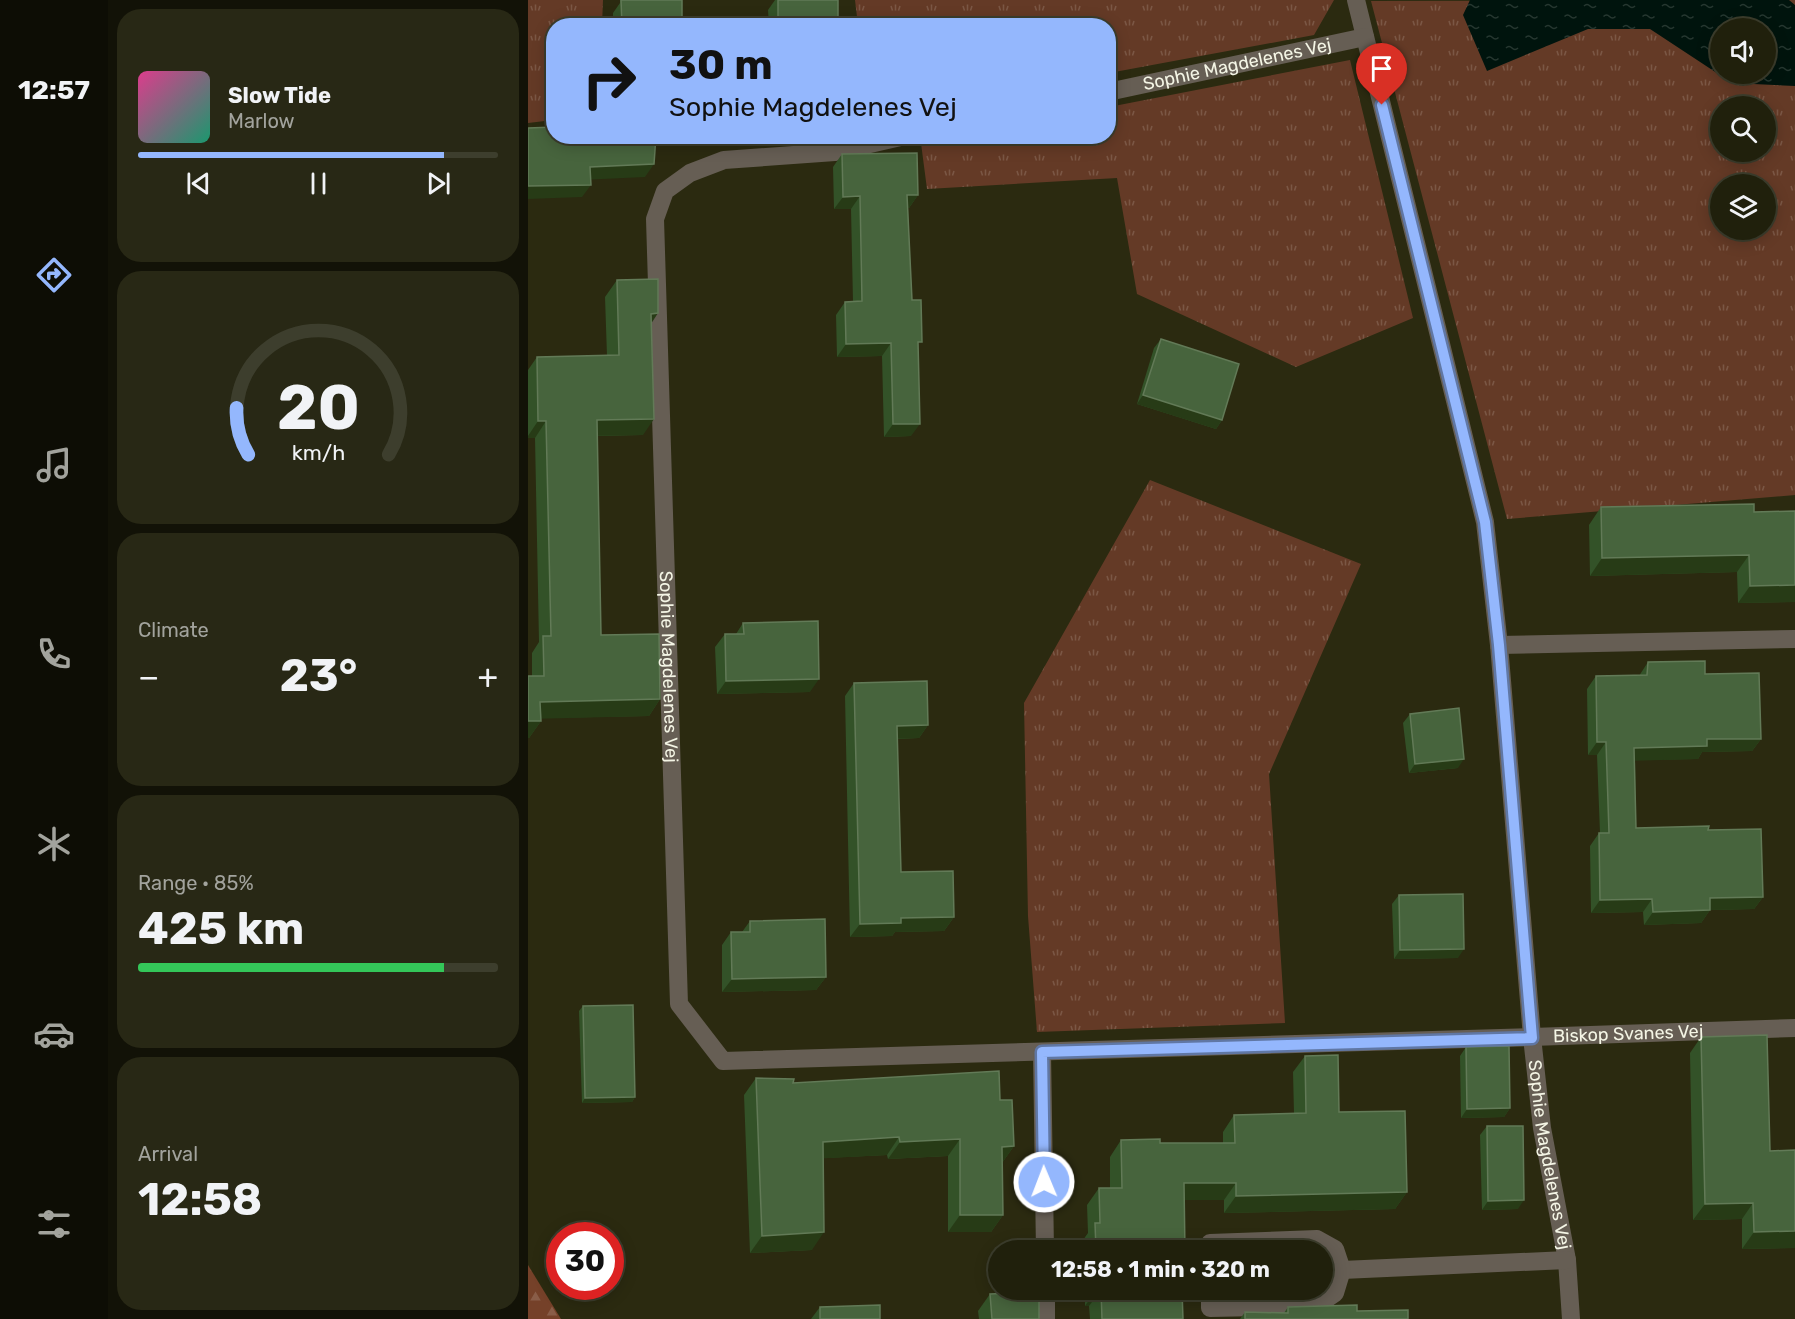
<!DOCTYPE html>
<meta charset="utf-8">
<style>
body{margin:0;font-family:Rubik,sans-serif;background:#282815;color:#f1f3f6;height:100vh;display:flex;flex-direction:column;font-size:22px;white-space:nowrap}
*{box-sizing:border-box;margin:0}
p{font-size:20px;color:#a2a39d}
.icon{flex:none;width:33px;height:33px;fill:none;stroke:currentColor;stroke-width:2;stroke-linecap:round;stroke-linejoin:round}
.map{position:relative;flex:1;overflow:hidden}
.sheet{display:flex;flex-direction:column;gap:9px;padding:9px;background:#121207;width:420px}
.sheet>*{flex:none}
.top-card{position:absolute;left:18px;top:18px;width:570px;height:126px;border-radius:24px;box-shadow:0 3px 15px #0003,0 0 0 2px #3d3e2d;background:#94b7fd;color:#111;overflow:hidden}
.controls{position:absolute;left:1182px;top:18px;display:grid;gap:12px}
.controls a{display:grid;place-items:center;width:66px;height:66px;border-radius:50%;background:#20200c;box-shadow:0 3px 15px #0003,0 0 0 2px #3d3e2d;font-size:30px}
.speed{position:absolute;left:18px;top:1222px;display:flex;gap:12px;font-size:30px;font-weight:700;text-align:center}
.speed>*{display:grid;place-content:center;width:78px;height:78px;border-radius:50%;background:#20200c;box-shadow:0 3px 15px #0003,0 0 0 2px #3d3e2d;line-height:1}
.speed .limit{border:9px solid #d22;background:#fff;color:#111}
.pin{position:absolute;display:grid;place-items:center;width:51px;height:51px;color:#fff;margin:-62px -26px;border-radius:50% 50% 50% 0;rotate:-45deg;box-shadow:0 0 6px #0007}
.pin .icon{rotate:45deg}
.me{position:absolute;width:66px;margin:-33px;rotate:359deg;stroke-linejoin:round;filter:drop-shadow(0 0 4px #0008)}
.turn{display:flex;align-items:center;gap:21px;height:126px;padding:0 24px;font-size:27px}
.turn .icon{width:78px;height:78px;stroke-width:2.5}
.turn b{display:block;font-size:42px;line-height:51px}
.big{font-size:45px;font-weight:700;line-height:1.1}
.sheet .tile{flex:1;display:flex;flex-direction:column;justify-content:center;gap:9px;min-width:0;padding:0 21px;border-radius:24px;background:#282815}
.sheet .dial{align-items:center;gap:0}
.dial svg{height:156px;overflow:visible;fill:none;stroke:#3d3e2d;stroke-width:7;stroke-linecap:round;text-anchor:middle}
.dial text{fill:#f1f3f6;stroke:none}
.song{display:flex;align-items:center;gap:18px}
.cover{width:72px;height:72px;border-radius:9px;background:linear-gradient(135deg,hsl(330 70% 55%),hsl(160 70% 35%))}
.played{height:6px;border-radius:3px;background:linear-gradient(90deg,#94b7fd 85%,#3d3e2d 85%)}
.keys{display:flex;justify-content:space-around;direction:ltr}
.heat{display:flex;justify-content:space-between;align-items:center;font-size:33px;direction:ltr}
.charge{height:9px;border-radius:4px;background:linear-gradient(90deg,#34c759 85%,#3d3e2d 0)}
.trip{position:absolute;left:460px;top:1240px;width:345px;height:60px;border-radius:30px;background:#20200c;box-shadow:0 3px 15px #0003,0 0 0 2px #3d3e2d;font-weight:700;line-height:60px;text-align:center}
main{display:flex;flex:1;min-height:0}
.menu{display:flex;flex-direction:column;width:108px;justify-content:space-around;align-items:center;background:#0d0d05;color:#a2a39d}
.menu .icon{width:42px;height:42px}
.menu .active{color:#94b7fd}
.menu b{font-size:27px;color:#f1f3f6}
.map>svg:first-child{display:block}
</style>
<main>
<nav class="menu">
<b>12:57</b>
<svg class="icon active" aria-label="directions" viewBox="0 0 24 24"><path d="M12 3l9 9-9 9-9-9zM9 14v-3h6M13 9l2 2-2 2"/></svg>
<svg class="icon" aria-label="music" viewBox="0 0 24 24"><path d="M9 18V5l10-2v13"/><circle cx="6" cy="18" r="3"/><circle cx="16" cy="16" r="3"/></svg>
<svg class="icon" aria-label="phone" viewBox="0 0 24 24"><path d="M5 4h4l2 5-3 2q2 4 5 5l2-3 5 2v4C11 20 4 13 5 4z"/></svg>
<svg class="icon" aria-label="climate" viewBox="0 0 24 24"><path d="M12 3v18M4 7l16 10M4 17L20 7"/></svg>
<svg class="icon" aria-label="car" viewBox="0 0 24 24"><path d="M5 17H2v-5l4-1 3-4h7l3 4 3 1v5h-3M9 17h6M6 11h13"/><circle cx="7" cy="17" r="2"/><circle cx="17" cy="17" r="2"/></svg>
<svg class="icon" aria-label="filters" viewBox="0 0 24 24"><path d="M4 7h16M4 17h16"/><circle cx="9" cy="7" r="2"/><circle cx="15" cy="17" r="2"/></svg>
</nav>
<section class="sheet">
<div class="tile">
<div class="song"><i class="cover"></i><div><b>Slow Tide</b><p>Marlow</p></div></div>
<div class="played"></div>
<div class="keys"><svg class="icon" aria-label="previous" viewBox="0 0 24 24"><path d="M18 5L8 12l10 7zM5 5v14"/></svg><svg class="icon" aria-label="pause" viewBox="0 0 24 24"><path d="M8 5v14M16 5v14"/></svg><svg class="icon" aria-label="next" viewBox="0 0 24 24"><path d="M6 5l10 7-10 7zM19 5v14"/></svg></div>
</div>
<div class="tile dial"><svg viewBox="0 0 100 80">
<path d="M14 69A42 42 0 1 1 86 69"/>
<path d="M14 69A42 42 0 0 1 8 45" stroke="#94b7fd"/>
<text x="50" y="56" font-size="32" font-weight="700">20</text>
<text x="50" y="72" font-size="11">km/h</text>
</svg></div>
<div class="tile"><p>Climate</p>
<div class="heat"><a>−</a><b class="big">23°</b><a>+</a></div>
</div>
<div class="tile"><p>Range · 85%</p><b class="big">425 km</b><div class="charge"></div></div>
<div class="tile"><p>Arrival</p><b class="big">12:58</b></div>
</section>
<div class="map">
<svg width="1267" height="1319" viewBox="0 0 1267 1319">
<defs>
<pattern id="grass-tufts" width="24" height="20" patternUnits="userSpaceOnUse" patternTransform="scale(1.5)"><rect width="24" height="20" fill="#643a26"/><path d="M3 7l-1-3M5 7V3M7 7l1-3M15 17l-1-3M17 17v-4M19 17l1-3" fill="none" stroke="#7b5745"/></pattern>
<pattern id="forest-firs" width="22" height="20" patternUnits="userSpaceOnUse" patternTransform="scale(1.5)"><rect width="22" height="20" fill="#754129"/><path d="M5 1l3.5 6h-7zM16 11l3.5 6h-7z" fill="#895d48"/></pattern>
<pattern id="water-ripples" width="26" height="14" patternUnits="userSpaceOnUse" patternTransform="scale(1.5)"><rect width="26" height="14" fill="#00140d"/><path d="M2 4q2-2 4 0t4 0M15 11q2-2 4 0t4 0" fill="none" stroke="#263730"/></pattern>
</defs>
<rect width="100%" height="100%" fill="#2b2a10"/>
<!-- grass -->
<g fill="url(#grass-tufts)" fill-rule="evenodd">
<polygon points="0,0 75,0 74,25 26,26 25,120 0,123"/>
<polygon points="327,0 806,0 786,35 581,73 580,26 330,25"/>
<path d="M1267,0v495l-288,24 -136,-518zM1192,28h46v46h-46zM1192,106h46v46h-46zM1192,184h46v46h-46z"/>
<polygon points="822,60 885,318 768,367 609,294 589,178 399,189 393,143 427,136 580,136 581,107"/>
<polygon points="622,480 833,564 741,774 757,1023 509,1032 500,916 496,703"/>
</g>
<!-- forest -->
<polygon fill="url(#forest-firs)" points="0,1265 33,1319 0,1319"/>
<!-- water -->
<path fill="url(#water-ripples)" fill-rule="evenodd" d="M942,0h319l6,5v81l-63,-3 -82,-54h-62l-101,42 -24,-56zM1192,28h46v46h-46z"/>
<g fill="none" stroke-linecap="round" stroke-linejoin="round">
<!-- minor -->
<g stroke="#665e54" stroke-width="18">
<path id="s1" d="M828,0l129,522 14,123 33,392 10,91 25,132 4,59"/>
<path id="s2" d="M580,92l257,-55"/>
<path id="s3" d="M377,136l-70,16 -111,8 -34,13 -25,18 -10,28 24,785 44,57 809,-24 263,-9"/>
<polyline points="971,645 1267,639"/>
<polyline points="514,1052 517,1251"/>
<polyline points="814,1270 1039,1260"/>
<polyline points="518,1290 518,1319"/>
<polyline points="682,1290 682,1308 788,1306 807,1293 814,1270 807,1249 789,1239 682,1243 682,1251"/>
</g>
</g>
<!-- wall -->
<g fill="#335228">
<polygon points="92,0 154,0 154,26 85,26 85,13 92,3"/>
<polygon points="247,0 310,0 310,26 241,26 240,10"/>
<polygon points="314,154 390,195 381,208 380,208 384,300 390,348 383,436 356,437 354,356 309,357 308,315 317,302 325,302 323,209 306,209 305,167"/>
<polygon points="89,280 124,323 115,435 69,436 73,635 132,699 121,716 13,718 13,721 1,738 4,676 4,653 11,642 7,438 0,438 0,370 9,357 79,356 77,297"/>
<polygon points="633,339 694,420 688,429 609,404 626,348"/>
<polygon points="1073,507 1226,512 1267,511 1267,602 1210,603 1209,572 1062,576 1061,525"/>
<polygon points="215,623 282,692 189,694 187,647 197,634 208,634"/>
<polygon points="1120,662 1177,674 1233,739 1224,751 1174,752 1170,759 1107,760 1108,828 1180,830 1235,897 1226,909 1182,910 1173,923 1116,925 1115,912 1063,913 1062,846 1071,833 1072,833 1069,755 1060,755 1059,689 1068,676 1111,676"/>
<polygon points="326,683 400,725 391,738 369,739 373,872 426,917 416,931 367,932 364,936 322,937 317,696"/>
<polygon points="882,714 930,768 881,773 875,723"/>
<polygon points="871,895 930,958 866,959 864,904"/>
<polygon points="222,921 298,977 288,990 194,992 194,945 203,932 214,932"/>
<polygon points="55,1006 107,1097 104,1102 54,1103 51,1011"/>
<polygon points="1173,1037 1242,1151 1267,1150 1267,1248 1214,1249 1214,1219 1165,1220 1162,1053"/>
<polygon points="938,1047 982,1108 976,1117 933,1118 932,1056"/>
<polygon points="777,1056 811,1112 879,1192 867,1209 696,1213 696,1200 656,1200 657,1251 556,1251 555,1240 560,1233 559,1205 571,1188 582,1188 582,1157 593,1140 632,1143 695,1143 695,1132 706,1115 766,1113 765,1072"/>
<polygon points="228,1078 265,1083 472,1100 486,1146 474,1163 475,1215 463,1232 420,1232 420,1156 360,1159 359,1155 296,1158 284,1250 222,1253 216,1095"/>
<polygon points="959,1126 990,1209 954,1210 952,1135"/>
<polygon points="557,1290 656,1290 655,1292 655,1319 562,1319 561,1306 557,1306"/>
<polygon points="462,1294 511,1319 451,1319 450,1311"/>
<polygon points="292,1307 352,1319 283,1319"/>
<polygon points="760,1307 829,1311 880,1319 712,1319 717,1312 756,1313"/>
</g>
<!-- shaded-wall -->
<g fill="#273b16">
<polygon points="126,164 117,177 53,180 62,167"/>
<polygon points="63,185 54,197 0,199 0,186"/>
<polygon points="379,195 390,195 381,208 370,208"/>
<polygon points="332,196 323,209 306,209 315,197"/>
<polygon points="130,313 119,330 123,314"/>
<polygon points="363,343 354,356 309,357 318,344"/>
<polygon points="615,395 694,420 688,429 609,404"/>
<polygon points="126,419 115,435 57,436 69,420"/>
<polygon points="10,421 18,421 7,438 0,438 0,436"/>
<polygon points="365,424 392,424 383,436 356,437"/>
<polygon points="1221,555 1209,572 1062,576 1074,558"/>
<polygon points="1267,585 1267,602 1210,603 1222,586"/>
<polygon points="291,679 282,692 189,694 198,681"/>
<polygon points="132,699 121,716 1,719 12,702"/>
<polygon points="0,721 13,721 1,738 0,738"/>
<polygon points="400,725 391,738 360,739 369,726"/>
<polygon points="1179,739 1233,739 1224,751 1174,752 1170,759 1097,761 1106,748"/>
<polygon points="1069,742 1078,742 1069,755 1060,755"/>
<polygon points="936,759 930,768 881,773 887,764"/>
<polygon points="1235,897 1226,909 1182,910 1173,923 1116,925 1125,912 1182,898"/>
<polygon points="1124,899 1115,912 1063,913 1072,900"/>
<polygon points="426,917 416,931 367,932 364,936 322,937 332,924 373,918"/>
<polygon points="936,949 930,958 866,959 872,950"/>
<polygon points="298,977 288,990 194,992 204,979"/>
<polygon points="107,1097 104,1102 54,1103 57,1098"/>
<polygon points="982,1108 976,1117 933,1118 939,1109"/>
<polygon points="371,1137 359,1155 283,1159 295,1142"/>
<polygon points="432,1139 420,1156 360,1159 372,1142"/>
<polygon points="486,1146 474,1163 474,1147"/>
<polygon points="656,1183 708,1183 696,1200 644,1200"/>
<polygon points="879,1192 867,1209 696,1213 708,1196"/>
<polygon points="996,1200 990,1209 954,1210 960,1201"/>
<polygon points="1225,1203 1214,1219 1165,1220 1177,1204"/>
<polygon points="432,1215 475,1215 463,1232 420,1232"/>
<polygon points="1267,1231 1267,1248 1214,1249 1226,1232"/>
<polygon points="296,1232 284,1250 222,1253 234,1236"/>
<polygon points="568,1290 573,1290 561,1306 557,1306"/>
</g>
<!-- building -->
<g fill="#47643d" stroke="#627a57" stroke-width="1.5">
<polygon points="93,0 154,0 154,26 94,26"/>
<rect x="250" y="0" width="60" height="26"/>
<polygon points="26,127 26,136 128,136 126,164 62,167 63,185 0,186 0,128"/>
<polygon points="389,153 390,195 379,195 384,300 393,300 394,342 390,342 392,424 365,424 363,343 318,344 317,302 334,301 332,196 315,197 314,154"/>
<polygon points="130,279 130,313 123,314 126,419 69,420 73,635 131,634 132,699 12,702 13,721 0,721 0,676 16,676 15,636 23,636 18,421 10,421 9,357 91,355 89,280"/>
<polygon points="633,339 711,364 694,420 615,395"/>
<polygon points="1226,504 1226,512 1267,511 1267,585 1222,586 1221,555 1074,558 1073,507"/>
<polygon points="290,621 291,679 198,681 197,634 216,634 215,623"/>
<polygon points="1177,661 1177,674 1231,673 1233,739 1179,739 1179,746 1106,748 1108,828 1181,826 1180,830 1233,829 1235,897 1182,898 1182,910 1125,912 1124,899 1072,900 1071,833 1081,833 1078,742 1069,742 1068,676 1119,675 1120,662"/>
<polygon points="399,681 400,725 369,726 373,872 425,871 426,917 373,918 373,923 332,924 326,683"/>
<polygon points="931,708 936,759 887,764 882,714"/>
<polygon points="935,894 936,949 872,950 871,895"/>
<polygon points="297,919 298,977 204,979 203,932 222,932 222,921"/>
<polygon points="105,1005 107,1097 57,1098 55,1006"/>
<polygon points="1239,1035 1242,1151 1267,1150 1267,1231 1226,1232 1225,1203 1177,1204 1173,1037"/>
<polygon points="981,1046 982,1108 939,1109 938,1047"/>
<polygon points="810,1055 811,1112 877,1111 879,1192 708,1196 708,1183 656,1183 657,1251 568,1251 567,1223 572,1223 571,1188 594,1188 593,1140 632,1139 632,1143 707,1143 706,1115 778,1113 777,1056"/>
<polygon points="471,1071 472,1100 484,1100 486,1146 474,1147 475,1215 432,1215 432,1139 372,1142 371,1137 295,1142 296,1232 234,1236 228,1078 266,1079 265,1083"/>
<polygon points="959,1126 995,1126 996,1200 960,1201"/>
<polygon points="573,1290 654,1290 655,1319 574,1319"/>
<polygon points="511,1292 511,1319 464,1319 462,1294"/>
<polygon points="352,1305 352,1319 292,1319 292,1307"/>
<polygon points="829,1305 829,1311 880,1310 880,1319 717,1319 717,1312 760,1313 760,1307"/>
</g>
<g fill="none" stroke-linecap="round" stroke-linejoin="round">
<defs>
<polyline id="route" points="516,1182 514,1052 1004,1038 971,645 957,522 854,105"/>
</defs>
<!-- route casing -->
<use href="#route" stroke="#6077a4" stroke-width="15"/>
<!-- route -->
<use href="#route" stroke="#94b7fd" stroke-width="10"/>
</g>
<g text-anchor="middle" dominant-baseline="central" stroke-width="6" stroke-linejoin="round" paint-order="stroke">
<!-- street labels -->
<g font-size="18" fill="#f4f5e5" stroke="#121207">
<text stroke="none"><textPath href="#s2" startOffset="132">Sophie Magdelenes Vej</textPath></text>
<text stroke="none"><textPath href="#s3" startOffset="728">Sophie Magdelenes Vej</textPath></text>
<text stroke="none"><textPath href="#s3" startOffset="2043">Biskop Svanes Vej</textPath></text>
<text stroke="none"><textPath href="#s1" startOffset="1174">Sophie Magdelenes Vej</textPath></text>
</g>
</g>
</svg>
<div class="controls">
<a><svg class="icon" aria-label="sound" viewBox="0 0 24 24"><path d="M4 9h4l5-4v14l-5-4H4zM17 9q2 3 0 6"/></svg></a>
<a><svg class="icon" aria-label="search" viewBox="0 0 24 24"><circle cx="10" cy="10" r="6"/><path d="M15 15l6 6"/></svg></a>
<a><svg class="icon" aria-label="layers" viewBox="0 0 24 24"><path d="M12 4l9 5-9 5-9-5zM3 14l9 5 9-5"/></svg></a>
</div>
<div class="speed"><div class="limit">30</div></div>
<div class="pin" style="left:854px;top:105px;background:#d93025"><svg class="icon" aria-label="arrive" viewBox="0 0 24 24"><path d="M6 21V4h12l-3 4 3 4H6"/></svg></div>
<svg class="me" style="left:516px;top:1182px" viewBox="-20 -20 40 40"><circle r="17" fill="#94b7fd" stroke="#fff" stroke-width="3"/><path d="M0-11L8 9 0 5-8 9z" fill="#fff"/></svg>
<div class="trip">12:58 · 1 min · 320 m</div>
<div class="top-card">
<div class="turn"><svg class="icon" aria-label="right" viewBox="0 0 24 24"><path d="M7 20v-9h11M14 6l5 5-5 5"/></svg><div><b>30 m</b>Sophie Magdelenes Vej</div></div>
</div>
</div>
</main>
